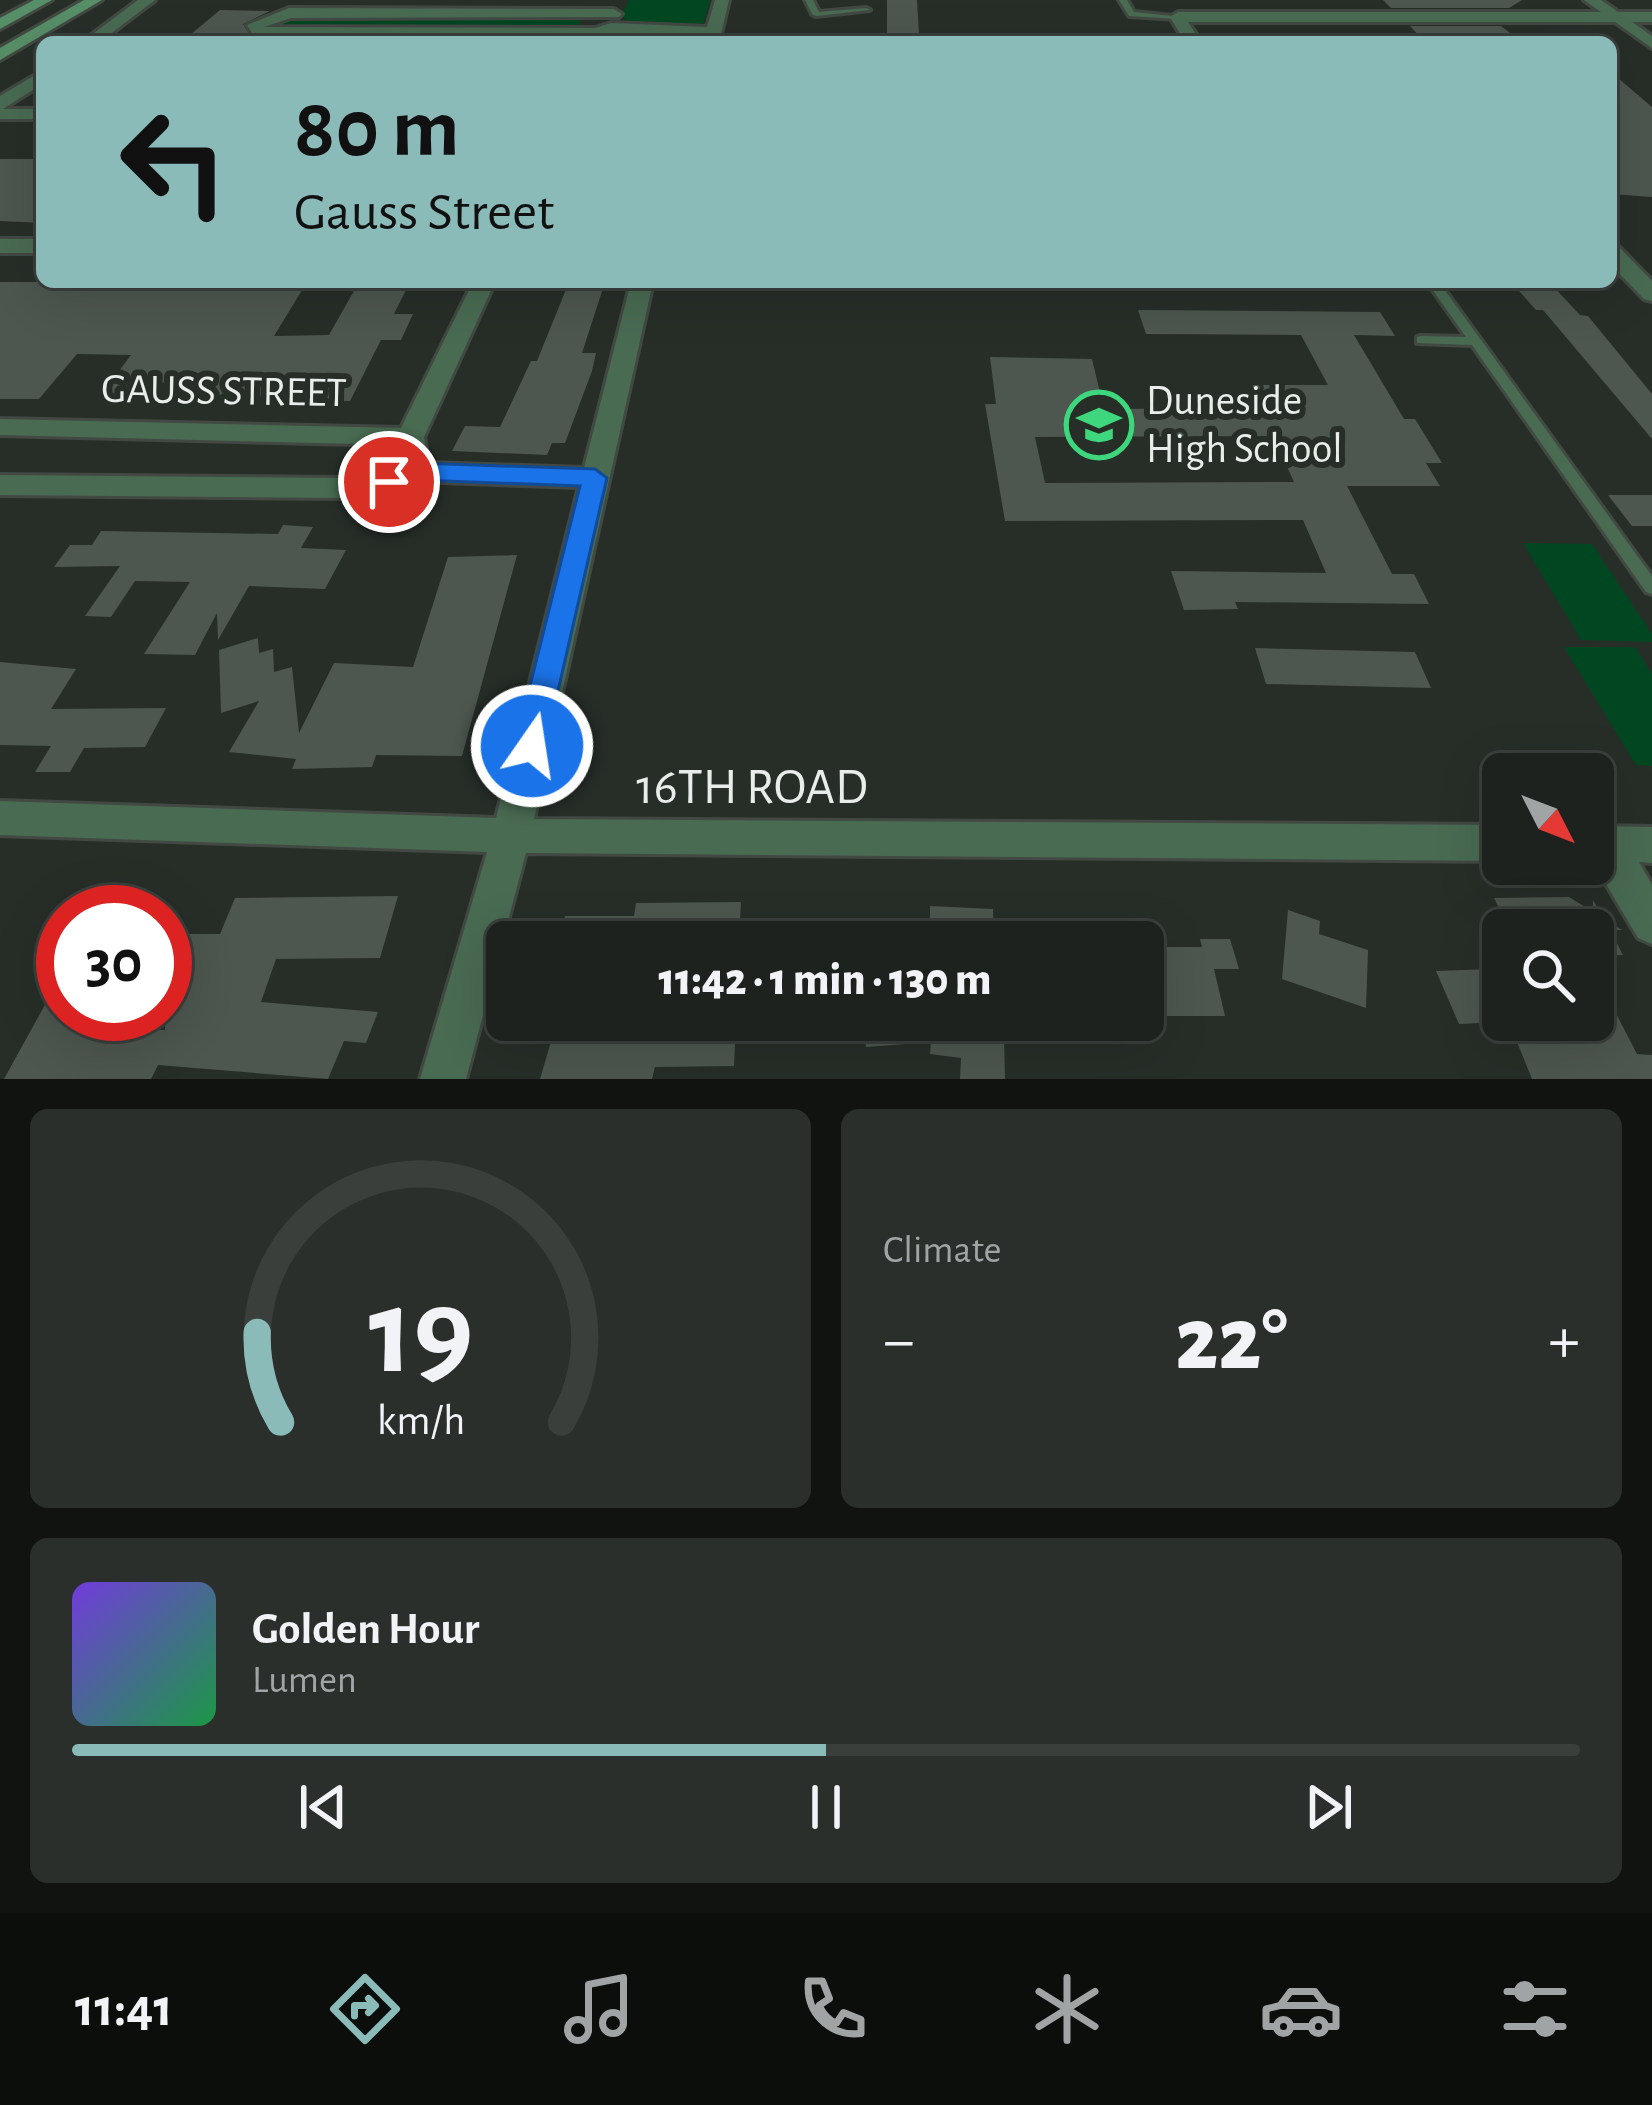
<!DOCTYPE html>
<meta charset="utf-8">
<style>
body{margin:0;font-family:"Alegreya Sans",sans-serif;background:#2a2f2b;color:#f1f3f6;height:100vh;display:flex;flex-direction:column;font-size:45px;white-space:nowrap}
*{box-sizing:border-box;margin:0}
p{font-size:39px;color:#a0a4a4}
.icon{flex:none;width:66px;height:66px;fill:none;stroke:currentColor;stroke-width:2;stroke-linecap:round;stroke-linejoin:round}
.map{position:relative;height:1079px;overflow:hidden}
.details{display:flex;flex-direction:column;gap:30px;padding:30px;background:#101310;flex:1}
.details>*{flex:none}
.top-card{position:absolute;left:36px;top:36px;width:1581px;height:252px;border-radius:18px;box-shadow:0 12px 48px #0002,0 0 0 3px #3b3f3c;background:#8bbbb9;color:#111;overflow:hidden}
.needle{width:78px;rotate:132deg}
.buttons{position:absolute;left:1482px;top:753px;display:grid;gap:24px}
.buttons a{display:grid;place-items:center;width:132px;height:132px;border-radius:18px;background:#1d221e;box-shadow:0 12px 48px #0002,0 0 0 3px #3b3f3c;font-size:60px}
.speed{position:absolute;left:36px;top:885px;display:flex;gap:24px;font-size:60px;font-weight:700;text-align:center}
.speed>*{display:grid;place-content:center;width:156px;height:156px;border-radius:50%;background:#1d221e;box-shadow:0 12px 48px #0002,0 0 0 3px #3b3f3c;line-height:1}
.speed .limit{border:18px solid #d22;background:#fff;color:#111}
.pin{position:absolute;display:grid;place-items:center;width:102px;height:102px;color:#fff;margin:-51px;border:6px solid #fff;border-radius:50%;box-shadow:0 3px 12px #0007}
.me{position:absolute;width:132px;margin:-66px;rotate:13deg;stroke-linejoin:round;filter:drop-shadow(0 0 9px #0008)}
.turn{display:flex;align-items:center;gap:42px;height:252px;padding:0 60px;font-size:54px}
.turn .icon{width:156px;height:156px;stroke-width:2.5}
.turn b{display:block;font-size:84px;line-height:102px}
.big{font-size:90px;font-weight:800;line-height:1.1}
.details .card{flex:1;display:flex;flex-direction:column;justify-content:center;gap:18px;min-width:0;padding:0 42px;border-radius:18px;background:#2a2f2b}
.details .dial{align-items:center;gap:0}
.dial svg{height:312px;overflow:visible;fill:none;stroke:#3b3f3c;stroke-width:7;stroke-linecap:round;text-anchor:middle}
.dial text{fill:#f1f3f6;stroke:none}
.song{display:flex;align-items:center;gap:36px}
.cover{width:144px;height:144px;border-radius:18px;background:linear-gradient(135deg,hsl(260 70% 55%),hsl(140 70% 35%))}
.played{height:12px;border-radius:6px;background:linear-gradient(90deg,#8bbbb9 50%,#3b3f3c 50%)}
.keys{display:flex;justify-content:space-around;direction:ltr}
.heat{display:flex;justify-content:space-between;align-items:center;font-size:66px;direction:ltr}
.details .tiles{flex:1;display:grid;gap:30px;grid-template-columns:1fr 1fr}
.card:last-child{grid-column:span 2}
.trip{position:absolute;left:486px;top:921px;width:678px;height:120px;border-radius:18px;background:#1d221e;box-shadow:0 12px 48px #0002,0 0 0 3px #3b3f3c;font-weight:800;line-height:120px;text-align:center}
.menu{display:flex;height:192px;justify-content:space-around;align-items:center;background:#0c0e0c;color:#a0a4a4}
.menu .icon{width:84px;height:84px}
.menu .active{color:#8bbbb9}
.menu b{font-size:54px;color:#f1f3f6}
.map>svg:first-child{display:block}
</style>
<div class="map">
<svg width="1652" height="1079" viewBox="0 0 1652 1079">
<rect width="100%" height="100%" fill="#272e28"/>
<!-- green -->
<g fill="#004721">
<polygon points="629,0 710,0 703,27 637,27 621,16"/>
<polygon points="293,16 583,17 575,31 265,25"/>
<polygon points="1523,543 1592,544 1652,634 1652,642 1581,640"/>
<polygon points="1564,647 1635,647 1652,674 1652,766 1636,765"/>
</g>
<!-- building -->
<g fill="#4d564f" fill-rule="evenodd">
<polygon points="887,0 917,0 919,35 887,35"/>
<polygon points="1383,0 1522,0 1509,8 1391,8"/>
<polygon points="220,10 270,11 243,24 252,39 272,42 188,42 196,35 190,35"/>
<polygon points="1410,26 1501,26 1510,33 1423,40"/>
<polygon points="1611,72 1652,107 1652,197 1611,194"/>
<polygon points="0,159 42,159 42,223 0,221"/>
<polygon points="0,282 307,282 274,336 329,335 359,282 410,282 394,314 413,314 401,340 381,340 350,401 264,402 268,396 195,395 204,382 147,383 130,398 98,399 131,355 77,354 39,399 0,399"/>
<polygon points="569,282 605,282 582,353 596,353 592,371 565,443 552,443 547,455 452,451 465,426 500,427 531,361 537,361"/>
<polygon points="1511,282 1549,282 1580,315 1588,316 1652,394 1652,439 1543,310 1536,310"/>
<path d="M1138,310l242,2 15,24 -41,-1 50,84h11l27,44h-16l14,23h-93l45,88h22l15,30 -194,-2 3,7 -54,1 -13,-39 155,2 -23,-53 -298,1 -20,-117h11l-6,-47 102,2 12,50 159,-1 -11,-23h76l-27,-50 -155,-1zM1273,436l21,46 -249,1 -10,-46z"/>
<polygon points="1608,495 1652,495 1652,526 1632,526"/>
<polygon points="283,525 313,527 301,548 346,550 325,589 249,586 218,640 217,613 195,655 144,654 190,582 135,581 111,617 85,616 120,566 54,567 70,545 92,545 101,531 278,534"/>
<polygon points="517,555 462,756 376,755 372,767 292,769 296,759 229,752 259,701 221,713 219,650 258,638 259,653 273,649 274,672 292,667 299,733 334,663 413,667 448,557"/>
<polygon points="1255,648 1415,652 1431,688 1266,684"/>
<polygon points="0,662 76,669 51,709 166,708 145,747 84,748 70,772 35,772 51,746 0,745"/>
<polygon points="398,896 380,958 276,959 261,1002 378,1012 366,1043 344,1041 328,1079 158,1065 151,1079 4,1079 63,972 63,1014 76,1014 70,1026 165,1030 165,934 220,934 235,898"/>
<polygon points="1569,897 1593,912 1593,900 1603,918 1622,930 1610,930 1623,955 1593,956 1593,930 1510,930 1494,898"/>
<polygon points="741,902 740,921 819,920 819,942 561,942 565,916 634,916 636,903"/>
<polygon points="930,906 993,909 994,942 930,942"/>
<polygon points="1288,910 1320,921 1319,934 1368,950 1366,1008 1282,979"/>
<polygon points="1200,939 1230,939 1239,969 1214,969 1225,1016 1143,1016 1143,947 1202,947"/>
<polygon points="1491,969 1503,993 1503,1022 1459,1024 1436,971"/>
<polygon points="1593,969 1637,1054 1652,1055 1652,1079 1532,1079 1508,1020 1593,1020"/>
<polygon points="612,1020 736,1020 734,1066 655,1067 652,1079 540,1079 552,1038 609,1043"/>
<polygon points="863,1020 997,1020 998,1035 1004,1035 1005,1079 960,1079 961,1058 930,1054 931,1042 866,1047"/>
</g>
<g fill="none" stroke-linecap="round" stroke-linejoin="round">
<defs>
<g id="service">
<polygon points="805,0 813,0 819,12 866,8 870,10 816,16 812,14"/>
<polygon points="1119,0 1127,0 1134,12 1182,17 1178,19 1129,16"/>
<polygon points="1427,282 1439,282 1652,576 1652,594 1646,592 1472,345 1417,343 1417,337 1421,336 1466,337"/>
</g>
<g id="minor">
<polygon points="138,0 155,0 100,42 82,42"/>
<polygon points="715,0 729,0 719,42 703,42 705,36 613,33 597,38 276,38 253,35 247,25 289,8 614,9 622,14 619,17 291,18 264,27 595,28 611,23 707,27"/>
<polygon points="1652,12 1652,22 1188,22 1201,42 1185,42 1170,17 1178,12"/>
<polygon points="42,71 42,84 3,109 42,109 42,119 0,119 0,96"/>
<rect x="0" y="239" width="42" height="14"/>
<polygon points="1611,245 1619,247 1652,281 1652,301 1644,299 1611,265"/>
<polygon points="473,282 495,282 424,437 428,463 584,468 631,282 653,282 534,819 1503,825 1503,861 526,853 466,1079 420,1079 487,852 0,835 0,801 496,818 579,487 416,481 349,498 0,495 0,475 349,478 401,466 398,445 0,435 0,419 401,428"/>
<polygon points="1593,826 1652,827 1652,863 1639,862 1652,885 1652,944 1638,938 1593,862"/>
</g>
<polygon id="tertiary" points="1584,0 1601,0 1652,36 1652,48"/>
<g id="secondary">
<polygon points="34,0 52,0 0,29 0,18"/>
<polygon points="84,0 102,0 0,60 0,48"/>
</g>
</defs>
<!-- service casing -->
<use href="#service" stroke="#424943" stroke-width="6"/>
<!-- minor casing -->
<use href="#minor" stroke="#424943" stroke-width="6"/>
<!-- tertiary casing -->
<use href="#tertiary" stroke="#424943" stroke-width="6"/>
<!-- secondary casing -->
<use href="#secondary" stroke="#424943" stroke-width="6"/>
<!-- service -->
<use href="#service" fill="#496b52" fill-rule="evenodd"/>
<!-- minor -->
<use href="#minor" fill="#496b52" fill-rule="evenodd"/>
<!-- tertiary -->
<use href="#tertiary" fill="#496b52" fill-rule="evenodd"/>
<!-- secondary -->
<use href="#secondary" fill="#568e67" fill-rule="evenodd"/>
</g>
<!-- route -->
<polygon fill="#1a73e8" stroke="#114b97" stroke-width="3" points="416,463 595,469 607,478 543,756 532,760 520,756 515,746 580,486 419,480 389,490 376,482 380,476"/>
<!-- icons -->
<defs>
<symbol id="school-ring" viewBox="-11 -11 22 22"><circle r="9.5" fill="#272e28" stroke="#3ed77d" stroke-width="1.5"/><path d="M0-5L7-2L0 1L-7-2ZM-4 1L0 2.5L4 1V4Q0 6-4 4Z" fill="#3ed77d"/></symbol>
</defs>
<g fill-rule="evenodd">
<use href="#school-ring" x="1061" y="387" width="76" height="76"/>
</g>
<g text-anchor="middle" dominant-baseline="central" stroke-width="12" stroke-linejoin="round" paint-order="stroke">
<!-- street labels -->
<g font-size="42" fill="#e8ede9" stroke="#272e28">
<text transform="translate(224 391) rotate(1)">GAUSS STREET</text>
</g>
<!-- poi labels -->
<g font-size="42" fill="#e8ede9" stroke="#272e28" text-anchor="start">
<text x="1146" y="401">Duneside<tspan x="1146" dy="48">High School</tspan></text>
</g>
<!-- near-street labels -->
<g font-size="51" fill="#e8ede9" stroke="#272e28">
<text x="752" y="787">16TH ROAD</text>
</g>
</g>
</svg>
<div class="buttons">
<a><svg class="needle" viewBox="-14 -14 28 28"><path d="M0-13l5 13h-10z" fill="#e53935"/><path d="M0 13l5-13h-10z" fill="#a0a4a4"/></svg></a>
<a><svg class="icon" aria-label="search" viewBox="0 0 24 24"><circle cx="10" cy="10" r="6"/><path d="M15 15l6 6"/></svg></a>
</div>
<div class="speed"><div class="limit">30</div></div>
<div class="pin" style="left:389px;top:482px;background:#d93025"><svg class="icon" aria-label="arrive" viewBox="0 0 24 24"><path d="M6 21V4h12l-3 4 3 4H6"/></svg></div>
<svg class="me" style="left:532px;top:746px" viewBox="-20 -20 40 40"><circle r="17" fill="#1a73e8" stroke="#fff" stroke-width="3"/><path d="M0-11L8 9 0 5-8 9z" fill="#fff"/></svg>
<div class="trip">11:42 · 1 min · 130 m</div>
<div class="top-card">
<div class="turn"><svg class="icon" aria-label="left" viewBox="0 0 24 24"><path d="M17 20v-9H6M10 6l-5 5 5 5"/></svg><div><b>80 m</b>Gauss Street</div></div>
</div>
</div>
<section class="details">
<div class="tiles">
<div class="card dial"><svg viewBox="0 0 100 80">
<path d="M14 69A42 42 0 1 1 86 69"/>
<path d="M14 69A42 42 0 0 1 8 46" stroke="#8bbbb9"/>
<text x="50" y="56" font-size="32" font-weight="700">19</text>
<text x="50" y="72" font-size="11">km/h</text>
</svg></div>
<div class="card"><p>Climate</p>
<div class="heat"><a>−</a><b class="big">22°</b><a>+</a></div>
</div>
<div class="card">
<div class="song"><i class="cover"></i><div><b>Golden Hour</b><p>Lumen</p></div></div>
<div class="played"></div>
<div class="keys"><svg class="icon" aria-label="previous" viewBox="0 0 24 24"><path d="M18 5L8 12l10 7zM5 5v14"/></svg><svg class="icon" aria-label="pause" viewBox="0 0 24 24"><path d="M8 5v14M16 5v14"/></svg><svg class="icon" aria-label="next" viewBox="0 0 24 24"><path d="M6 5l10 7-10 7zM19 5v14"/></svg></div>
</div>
</div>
</section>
<nav class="menu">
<b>11:41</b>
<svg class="icon active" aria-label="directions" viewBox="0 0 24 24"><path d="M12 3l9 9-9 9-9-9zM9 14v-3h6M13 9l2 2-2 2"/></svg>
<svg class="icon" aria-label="music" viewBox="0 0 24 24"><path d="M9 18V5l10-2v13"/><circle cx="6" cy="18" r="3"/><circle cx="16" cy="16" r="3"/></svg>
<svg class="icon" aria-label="phone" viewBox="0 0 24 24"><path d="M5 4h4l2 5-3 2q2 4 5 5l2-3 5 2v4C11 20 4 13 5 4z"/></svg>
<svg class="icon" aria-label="climate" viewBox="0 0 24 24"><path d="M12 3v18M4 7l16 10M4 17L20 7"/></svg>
<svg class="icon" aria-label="car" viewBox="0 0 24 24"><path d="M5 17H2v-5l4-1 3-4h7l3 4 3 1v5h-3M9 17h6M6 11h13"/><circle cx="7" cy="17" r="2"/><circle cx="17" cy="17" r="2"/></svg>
<svg class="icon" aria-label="filters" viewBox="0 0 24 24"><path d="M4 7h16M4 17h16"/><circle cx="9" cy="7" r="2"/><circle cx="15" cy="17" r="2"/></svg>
</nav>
